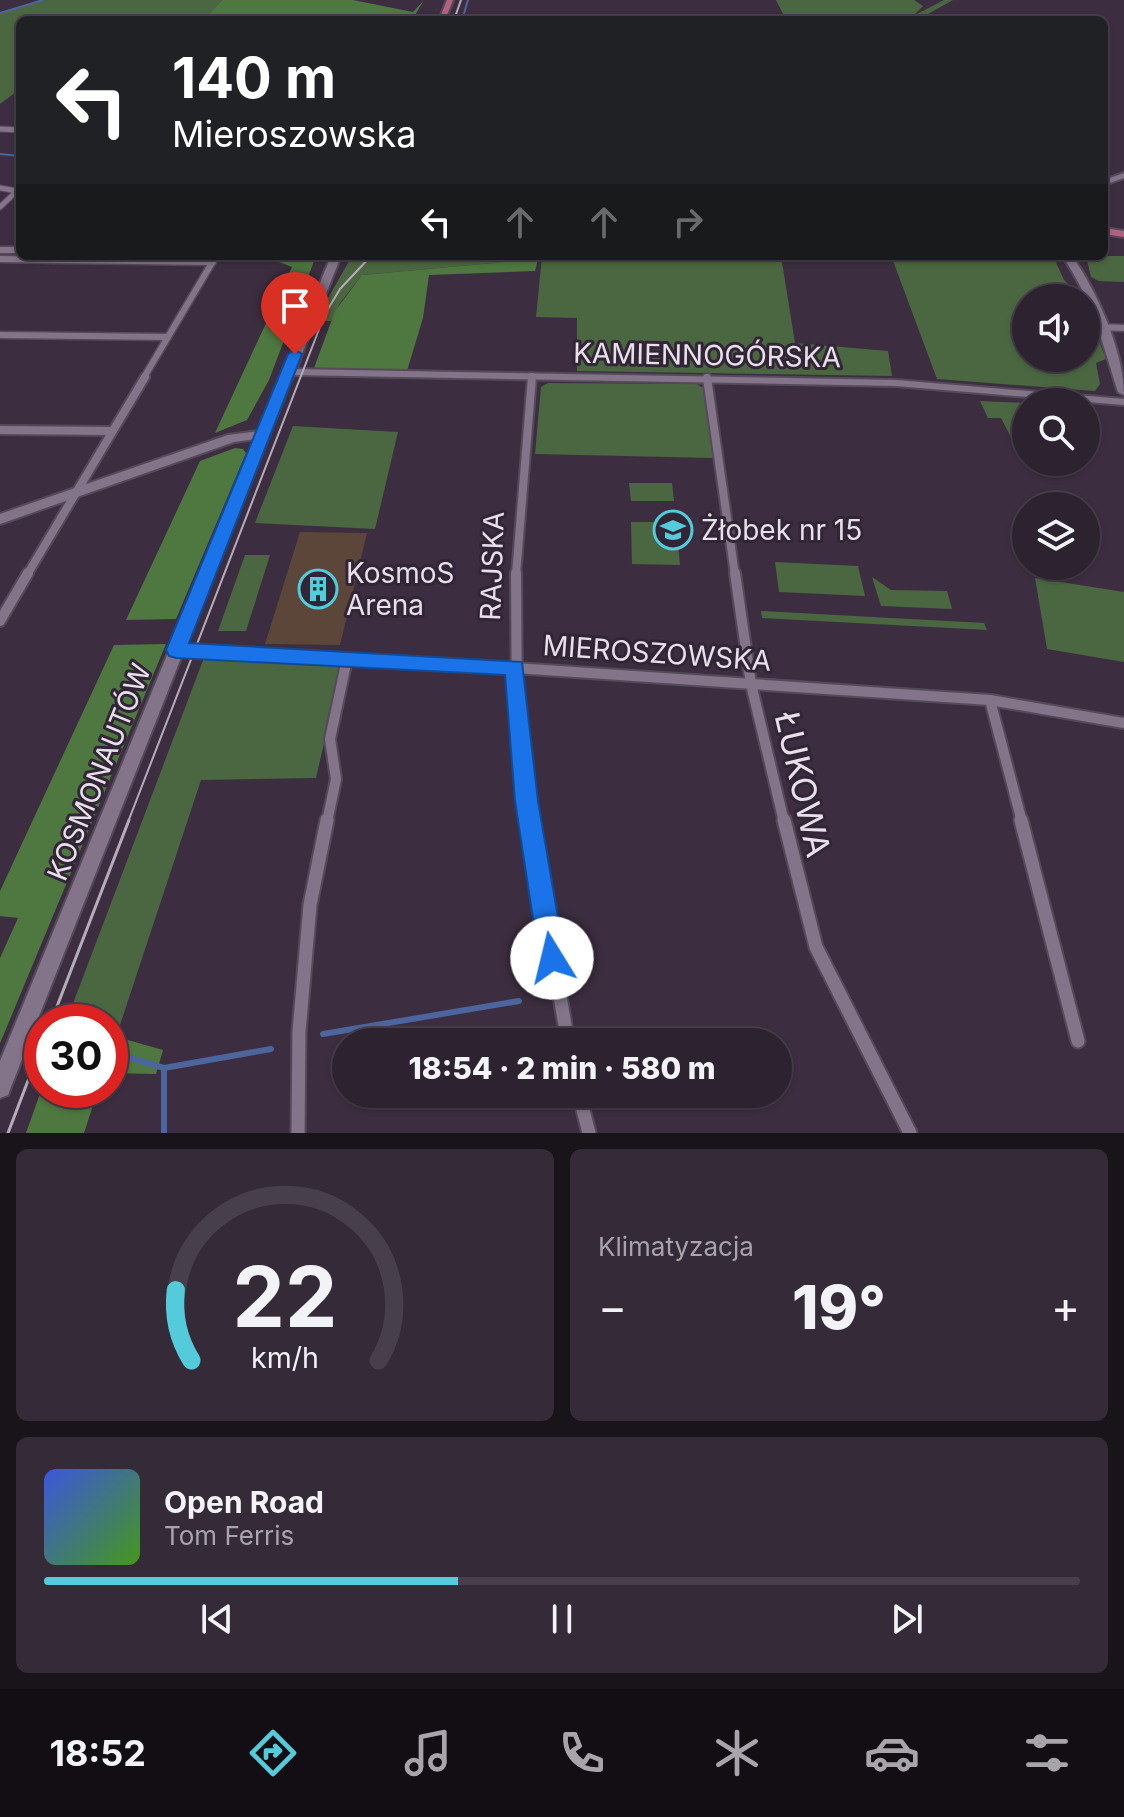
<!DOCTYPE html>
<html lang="pl">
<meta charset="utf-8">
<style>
body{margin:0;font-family:Inter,sans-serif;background:#352a38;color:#f1f3f6;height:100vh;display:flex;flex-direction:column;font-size:30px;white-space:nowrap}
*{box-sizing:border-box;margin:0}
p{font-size:26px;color:#a7a4ab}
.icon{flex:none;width:44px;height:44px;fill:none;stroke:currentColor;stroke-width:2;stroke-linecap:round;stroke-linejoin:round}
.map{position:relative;height:1133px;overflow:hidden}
.side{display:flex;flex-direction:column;gap:16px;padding:16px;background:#19131a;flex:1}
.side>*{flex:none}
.hud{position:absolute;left:16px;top:16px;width:1092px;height:244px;border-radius:12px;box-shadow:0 2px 6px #0004,0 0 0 2px #483f4c;background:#202124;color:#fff;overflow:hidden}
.tools{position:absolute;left:1012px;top:284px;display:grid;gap:16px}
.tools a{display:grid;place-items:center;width:88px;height:88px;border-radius:50%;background:#2d2230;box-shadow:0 2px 6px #0004,0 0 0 2px #483f4c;font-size:40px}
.speed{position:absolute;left:24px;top:1004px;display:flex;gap:16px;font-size:40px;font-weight:700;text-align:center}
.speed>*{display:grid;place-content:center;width:104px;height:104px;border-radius:50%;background:#2d2230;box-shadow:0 2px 6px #0004,0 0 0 2px #483f4c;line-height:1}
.speed .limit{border:12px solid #d22;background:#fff;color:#111}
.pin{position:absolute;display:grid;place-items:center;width:68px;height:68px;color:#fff;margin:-82px -34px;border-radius:50% 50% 50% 0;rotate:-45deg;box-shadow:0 0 8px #0007}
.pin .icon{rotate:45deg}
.me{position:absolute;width:88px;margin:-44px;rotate:351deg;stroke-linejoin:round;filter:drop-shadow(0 0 6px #0008)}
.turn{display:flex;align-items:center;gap:28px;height:168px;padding:0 24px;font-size:36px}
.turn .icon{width:104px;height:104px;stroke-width:2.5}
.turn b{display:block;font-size:56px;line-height:68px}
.lanes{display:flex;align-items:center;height:76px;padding:0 24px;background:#0003;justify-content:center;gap:40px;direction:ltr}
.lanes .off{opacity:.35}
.big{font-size:60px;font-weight:800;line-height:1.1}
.side .card{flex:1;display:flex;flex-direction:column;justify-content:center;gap:12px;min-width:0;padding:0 28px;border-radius:12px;background:#352a38}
.side .dial{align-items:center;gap:0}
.dial svg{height:208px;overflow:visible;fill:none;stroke:#483f4c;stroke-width:7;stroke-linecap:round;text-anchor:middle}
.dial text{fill:#f1f3f6;stroke:none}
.song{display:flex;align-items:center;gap:24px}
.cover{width:96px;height:96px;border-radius:12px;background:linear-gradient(135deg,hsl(230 70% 55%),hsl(100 70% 35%))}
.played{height:8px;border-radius:4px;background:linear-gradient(90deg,#53cbdb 40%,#483f4c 40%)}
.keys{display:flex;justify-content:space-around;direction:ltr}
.heat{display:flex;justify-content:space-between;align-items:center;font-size:44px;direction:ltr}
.side .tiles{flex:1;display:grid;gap:16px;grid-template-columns:1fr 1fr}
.card:last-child{grid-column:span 2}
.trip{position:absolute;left:332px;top:1028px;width:460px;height:80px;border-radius:40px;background:#2d2230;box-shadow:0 2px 6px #0004,0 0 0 2px #483f4c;font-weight:800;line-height:80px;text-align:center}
.dock{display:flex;height:128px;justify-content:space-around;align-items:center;background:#120e13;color:#a7a4ab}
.dock .icon{width:56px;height:56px}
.dock .on{color:#53cbdb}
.dock b{font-size:36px;color:#f1f3f6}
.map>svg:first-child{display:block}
</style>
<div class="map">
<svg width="1124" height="1133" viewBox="0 0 1124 1133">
<rect width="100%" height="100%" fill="#3c2e40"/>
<!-- green -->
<g fill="#4b6741">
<polygon points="45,0 222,0 203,20 20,20 20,89 0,104 0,12"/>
<polygon points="776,0 914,0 923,6 913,16 944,0 953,0 928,14 930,20 786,20"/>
<polygon points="352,256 538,256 538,259 362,275 340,303 331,321 315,321"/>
<polygon points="542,256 781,256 795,343 888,351 892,376 577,371 577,318 536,317"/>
<polygon points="859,256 1053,256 1064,280 1082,298 1026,298 1026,358 1086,358 1086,308 1106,359 1096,363 1100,384 1095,391 937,379 892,258"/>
<polygon points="1086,256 1124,256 1124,282 1099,281 1091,277"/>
<polygon points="548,383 697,384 703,388 713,458 535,454 541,387"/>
<polygon points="980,401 1026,403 1026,441 1013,441 1001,418 988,418"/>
<polygon points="293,426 398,432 375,529 255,523"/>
<polygon points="629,483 672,483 674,501 631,501"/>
<polygon points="631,522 676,522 680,565 632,564"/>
<polygon points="245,555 270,555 246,631 218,631"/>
<polygon points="775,562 858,566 865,596 779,592"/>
<polygon points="872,577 891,590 947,591 952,609 881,606"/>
<polygon points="1035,578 1124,592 1124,662 1047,649"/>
<polygon points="761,611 984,623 987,630 762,618"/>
<polygon points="205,655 339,665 341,669 316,778 201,780 116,1037 110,1035 110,1022 66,1022"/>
</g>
<!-- forest -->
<g fill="#4f7740">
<polygon points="222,0 353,0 413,12 424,0 412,20 203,20"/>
<polygon points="279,256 316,256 269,380 247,420 215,433 292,267 279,262"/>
<polygon points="538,259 535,271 429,275 423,318 407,371 314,368 335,311 362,275"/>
<polygon points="235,448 243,449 246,453 176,619 126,620 200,461"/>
<polygon points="166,644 1,1041 0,1043 0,958 18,918 0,916 0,891 114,645"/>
<polygon points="110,1035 163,1050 156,1074 110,1073"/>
<polygon points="42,1088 98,1090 84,1133 26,1133"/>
</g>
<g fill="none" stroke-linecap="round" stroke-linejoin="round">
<!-- stream-far1 -->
<g stroke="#4c659c" stroke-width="2">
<polyline points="0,13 43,0"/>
<polyline points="462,20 468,0"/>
<polyline points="0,154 20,156"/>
</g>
<!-- stream -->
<g stroke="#4c659c" stroke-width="6">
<polyline points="323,1034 519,1001"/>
<polyline points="110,1052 164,1068 164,1133"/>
<polyline points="164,1068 271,1049"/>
</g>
</g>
<!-- building -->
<polygon fill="#5b4639" points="300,532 367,533 340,645 265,644"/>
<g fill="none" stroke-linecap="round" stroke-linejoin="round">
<defs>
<g id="street-far4">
<polyline points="0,129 20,130"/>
<polyline points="0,188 17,191"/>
<polyline points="0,207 17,191"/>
</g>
<g id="street-far3">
<polyline points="0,250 20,250"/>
<polyline points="0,259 54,260 54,256"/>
<polyline points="54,260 213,262"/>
<polyline points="1100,327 1124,328"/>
<polyline points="0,335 168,337"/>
<polyline points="143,379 216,256"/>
</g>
<g id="street-far2">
<polyline points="707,378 735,575"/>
<polyline points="0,430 112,431"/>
<polyline points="27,575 145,377"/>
<polyline points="516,575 532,377"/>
</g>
<g id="street-far1">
<polyline points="516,573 517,715 529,822"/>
<polyline points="735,573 751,684 784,822"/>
<polyline points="0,621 28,573"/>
<polyline points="176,650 515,668 990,700 1124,723"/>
<polyline points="990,700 1022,822"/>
<polyline points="327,822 336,779 330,739 347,659"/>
</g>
<g id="street">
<polyline points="529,820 568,1042"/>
<polyline points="784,820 816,947 910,1133"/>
<polyline points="1021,820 1078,1041"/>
<polyline points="579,1094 589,1133"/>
<polyline points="298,1133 299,1032 310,905 327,820"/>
</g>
<g id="secondary">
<polygon points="1124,173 1124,178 1104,185 1104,180"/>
<polygon points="331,256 341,256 296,369 896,380 1124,399 1124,405 896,386 293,375 11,1087 8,1095 0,1098 0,1061 256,439 234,442 0,524 0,514 228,435 259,431"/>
<path d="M1062,256h10c25,35 52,96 52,139l-6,-3c-15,-47 -27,-96 -56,-136z"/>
</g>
<g id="primary">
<polygon points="447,0 453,0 445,20 439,20"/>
<polygon points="1104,228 1124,231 1124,237 1104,234"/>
</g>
</defs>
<!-- street-far4 casing -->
<use href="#street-far4" stroke="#554a5a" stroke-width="7"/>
<!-- street-far3 casing -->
<use href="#street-far3" stroke="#554a5a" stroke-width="9"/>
<!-- street-far2 casing -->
<use href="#street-far2" stroke="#554a5a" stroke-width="12"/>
<!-- street-far1 casing -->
<use href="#street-far1" stroke="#554a5a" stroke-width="14"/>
<!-- street casing -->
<use href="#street" stroke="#554a5a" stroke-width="17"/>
<!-- secondary casing -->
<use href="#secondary" stroke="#554a5a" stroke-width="4"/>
<!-- primary casing -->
<use href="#primary" stroke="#554a5a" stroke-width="4"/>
<!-- street-far4 -->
<use href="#street-far4" stroke="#837489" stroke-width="5"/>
<!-- street-far3 -->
<use href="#street-far3" stroke="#837489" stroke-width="6"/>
<!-- street-far2 -->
<use href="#street-far2" stroke="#837489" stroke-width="8"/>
<!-- street-far1 -->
<use href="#street-far1" stroke="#837489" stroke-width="10"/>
<!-- street -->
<use href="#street" stroke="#837489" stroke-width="13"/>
<!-- secondary -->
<use href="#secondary" fill="#837489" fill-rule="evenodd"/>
<!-- primary -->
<use href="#primary" fill="#b2617f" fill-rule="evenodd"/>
<!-- tram-far1 -->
<g stroke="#b5acb9" stroke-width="2">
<polyline points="454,20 461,0"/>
<polyline points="128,822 325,314 340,289 371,256"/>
</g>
<!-- tram -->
<g stroke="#b5acb9" stroke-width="3">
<polyline points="51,1022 129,820"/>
<polyline points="8,1133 42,1044"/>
</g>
</g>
<!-- route -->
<polygon fill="#1a73e8" stroke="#114b97" stroke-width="2" points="295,350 302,354 189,643 522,662 538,801 565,958 561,968 552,971 543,968 539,958 515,801 505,675 176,658 169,656 166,650 288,354"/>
<!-- icons -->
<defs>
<symbol id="school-ring" viewBox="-11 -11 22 22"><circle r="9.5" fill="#312536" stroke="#53cbdb" stroke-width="1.5"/><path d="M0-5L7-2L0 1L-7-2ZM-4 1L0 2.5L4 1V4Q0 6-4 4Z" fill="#53cbdb"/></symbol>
<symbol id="building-ring" viewBox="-11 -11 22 22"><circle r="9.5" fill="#312536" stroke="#53cbdb" stroke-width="1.5"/><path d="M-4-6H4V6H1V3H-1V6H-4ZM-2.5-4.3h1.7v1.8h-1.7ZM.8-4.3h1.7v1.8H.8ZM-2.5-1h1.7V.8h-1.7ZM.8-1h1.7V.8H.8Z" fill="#53cbdb"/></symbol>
</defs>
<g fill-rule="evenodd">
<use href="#school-ring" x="651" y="508" width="44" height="44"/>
<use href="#building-ring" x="296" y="567" width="44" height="44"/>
</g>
<g text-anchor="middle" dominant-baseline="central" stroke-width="6" stroke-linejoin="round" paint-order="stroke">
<!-- street labels -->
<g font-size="28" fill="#e7dfea" stroke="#312536">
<text transform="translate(707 355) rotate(1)">KAMIENNOGÓRSKA</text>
<text transform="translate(492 566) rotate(-88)">RAJSKA</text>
<text transform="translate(657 653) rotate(4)">MIEROSZOWSKA</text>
<text transform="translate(99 772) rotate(-68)">KOSMONAUTÓW</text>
</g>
<!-- poi labels -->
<g font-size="28" fill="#e7dfea" stroke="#312536" text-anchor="start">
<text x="701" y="530">Żłobek nr 15</text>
<text x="346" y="573">KosmoS<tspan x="346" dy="32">Arena</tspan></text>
</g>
<!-- near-street labels -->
<g font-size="34" fill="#e7dfea" stroke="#312536">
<text transform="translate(803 784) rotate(77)">ŁUKOWA</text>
</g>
</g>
</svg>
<div class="tools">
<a><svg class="icon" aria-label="sound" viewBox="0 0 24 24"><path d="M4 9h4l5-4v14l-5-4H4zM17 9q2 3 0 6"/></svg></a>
<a><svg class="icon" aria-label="search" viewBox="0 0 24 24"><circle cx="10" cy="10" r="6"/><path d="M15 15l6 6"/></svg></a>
<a><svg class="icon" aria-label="layers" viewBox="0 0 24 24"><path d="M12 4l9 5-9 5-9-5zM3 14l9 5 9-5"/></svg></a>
</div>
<div class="speed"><div class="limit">30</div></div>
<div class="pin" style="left:295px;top:354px;background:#d93025"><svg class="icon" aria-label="arrive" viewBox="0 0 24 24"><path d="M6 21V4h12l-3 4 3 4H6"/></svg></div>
<svg class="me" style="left:552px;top:958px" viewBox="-20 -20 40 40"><circle r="19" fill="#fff"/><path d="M0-13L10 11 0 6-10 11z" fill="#1a73e8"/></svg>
<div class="trip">18:54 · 2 min · 580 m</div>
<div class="hud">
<div class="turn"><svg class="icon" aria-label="left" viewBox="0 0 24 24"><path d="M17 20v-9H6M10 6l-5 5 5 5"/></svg><div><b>140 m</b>Mieroszowska</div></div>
<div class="lanes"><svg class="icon" aria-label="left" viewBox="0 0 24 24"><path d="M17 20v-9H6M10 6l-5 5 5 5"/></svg><svg class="icon off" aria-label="ahead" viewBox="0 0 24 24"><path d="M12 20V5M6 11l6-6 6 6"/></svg><svg class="icon off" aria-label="ahead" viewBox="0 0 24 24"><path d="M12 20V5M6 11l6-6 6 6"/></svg><svg class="icon off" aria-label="right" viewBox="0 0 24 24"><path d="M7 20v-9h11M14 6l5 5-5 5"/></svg></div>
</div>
</div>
<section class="side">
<div class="tiles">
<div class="card dial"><svg viewBox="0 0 100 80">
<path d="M14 69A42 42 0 1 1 86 69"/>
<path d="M14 69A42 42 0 0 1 8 42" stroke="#53cbdb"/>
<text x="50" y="56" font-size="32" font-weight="700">22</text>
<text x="50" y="72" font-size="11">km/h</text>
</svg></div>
<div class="card"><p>Klimatyzacja</p>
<div class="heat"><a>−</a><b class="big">19°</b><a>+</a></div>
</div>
<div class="card">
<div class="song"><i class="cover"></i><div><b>Open Road</b><p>Tom Ferris</p></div></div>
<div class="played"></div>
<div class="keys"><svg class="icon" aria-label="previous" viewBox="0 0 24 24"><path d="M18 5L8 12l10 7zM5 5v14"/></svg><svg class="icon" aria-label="pause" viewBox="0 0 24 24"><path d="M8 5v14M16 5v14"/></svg><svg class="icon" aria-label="next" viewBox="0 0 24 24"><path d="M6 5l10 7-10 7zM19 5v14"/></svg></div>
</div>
</div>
</section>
<nav class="dock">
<b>18:52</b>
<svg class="icon on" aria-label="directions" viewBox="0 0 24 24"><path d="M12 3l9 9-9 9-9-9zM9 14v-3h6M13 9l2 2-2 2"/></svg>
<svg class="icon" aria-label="music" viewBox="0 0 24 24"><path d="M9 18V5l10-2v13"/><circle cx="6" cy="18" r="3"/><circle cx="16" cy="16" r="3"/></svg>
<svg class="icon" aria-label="phone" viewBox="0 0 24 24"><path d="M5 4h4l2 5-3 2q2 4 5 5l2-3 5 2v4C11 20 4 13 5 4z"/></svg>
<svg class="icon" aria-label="climate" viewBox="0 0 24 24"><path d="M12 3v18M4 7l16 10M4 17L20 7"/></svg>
<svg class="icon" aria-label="car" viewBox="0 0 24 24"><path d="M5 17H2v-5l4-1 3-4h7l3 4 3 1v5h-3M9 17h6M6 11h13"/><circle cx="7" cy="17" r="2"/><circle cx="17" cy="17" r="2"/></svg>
<svg class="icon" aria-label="filters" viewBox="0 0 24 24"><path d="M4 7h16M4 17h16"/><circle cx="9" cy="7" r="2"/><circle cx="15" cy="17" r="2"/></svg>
</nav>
